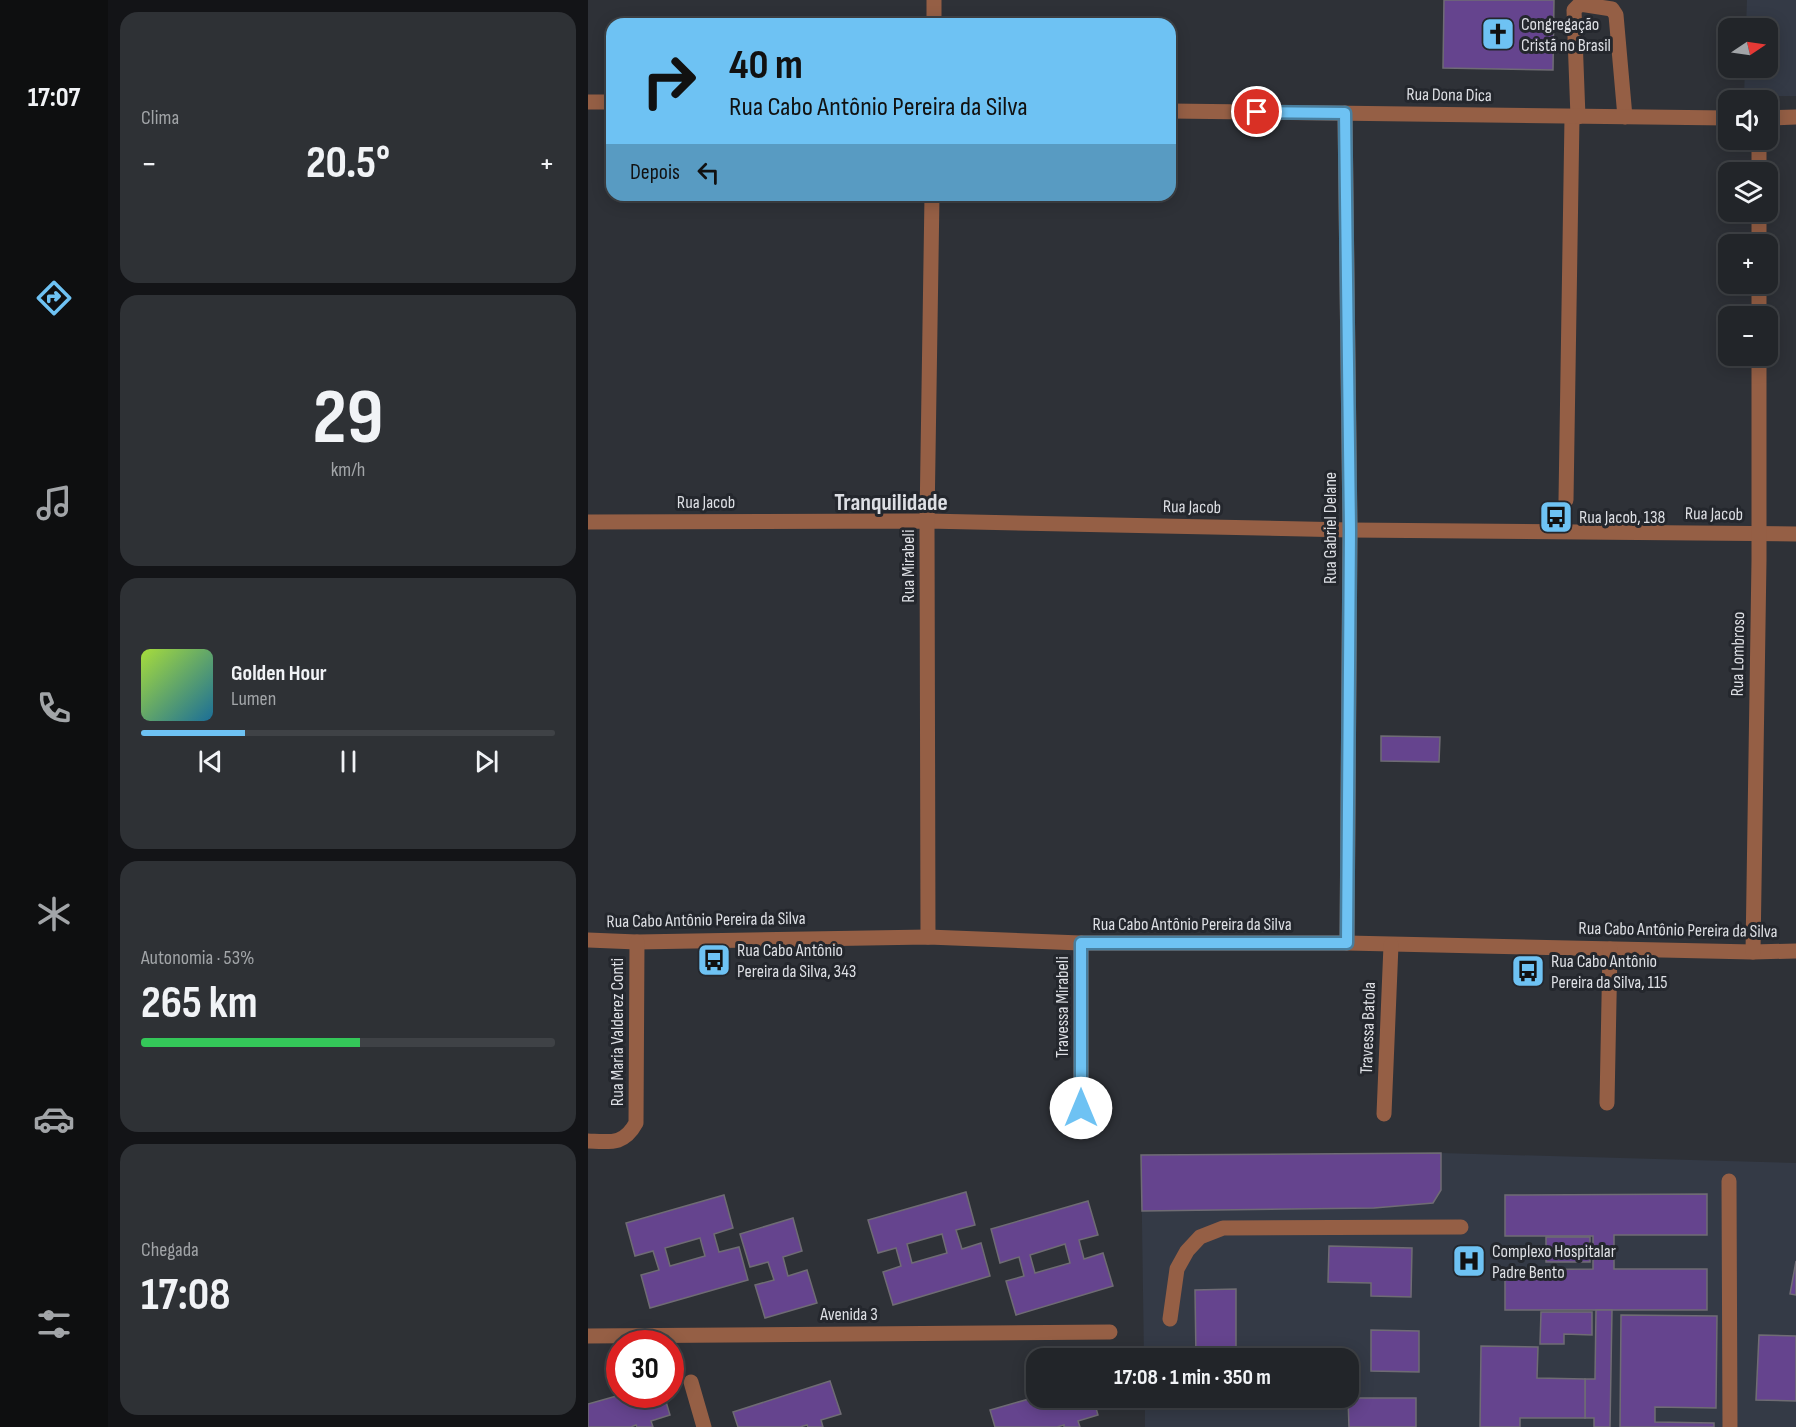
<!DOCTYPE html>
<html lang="pt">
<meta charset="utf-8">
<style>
body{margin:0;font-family:"Sofia Sans Condensed",sans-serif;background:#2e3135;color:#f1f3f6;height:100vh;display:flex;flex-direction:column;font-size:22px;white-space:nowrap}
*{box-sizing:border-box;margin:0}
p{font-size:20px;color:#a2a5a8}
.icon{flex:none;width:33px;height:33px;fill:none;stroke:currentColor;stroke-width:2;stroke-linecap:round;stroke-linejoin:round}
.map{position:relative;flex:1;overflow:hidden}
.drawer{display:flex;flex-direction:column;gap:12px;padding:12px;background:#131417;width:480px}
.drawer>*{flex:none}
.guide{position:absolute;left:18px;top:18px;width:570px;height:183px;border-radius:18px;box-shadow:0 3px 15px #0003,0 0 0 2px #3f4246;background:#6ec2f3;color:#111;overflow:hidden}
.needle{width:39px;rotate:77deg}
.buttons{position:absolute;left:1130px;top:18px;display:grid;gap:12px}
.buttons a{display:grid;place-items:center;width:60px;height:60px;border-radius:12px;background:#222529;box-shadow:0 3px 15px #0003,0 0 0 2px #3f4246;font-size:30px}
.speed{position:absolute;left:18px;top:1330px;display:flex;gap:12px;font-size:30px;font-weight:700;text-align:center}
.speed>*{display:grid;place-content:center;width:78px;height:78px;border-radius:50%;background:#222529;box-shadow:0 3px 15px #0003,0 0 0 2px #3f4246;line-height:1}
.speed .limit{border:9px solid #d22;background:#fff;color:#111}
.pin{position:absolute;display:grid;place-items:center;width:51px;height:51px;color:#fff;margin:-26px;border:3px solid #fff;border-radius:50%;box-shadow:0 2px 6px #0007}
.me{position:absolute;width:66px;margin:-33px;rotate:0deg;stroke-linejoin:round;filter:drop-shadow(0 0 4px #0008)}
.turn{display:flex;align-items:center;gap:21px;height:126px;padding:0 24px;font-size:27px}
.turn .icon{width:78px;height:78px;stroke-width:2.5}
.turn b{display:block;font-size:42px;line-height:51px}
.then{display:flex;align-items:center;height:57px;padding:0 24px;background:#0003;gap:12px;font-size:22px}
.big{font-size:45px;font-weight:700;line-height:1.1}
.drawer .widget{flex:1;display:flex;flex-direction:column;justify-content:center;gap:9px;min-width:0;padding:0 21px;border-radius:18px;background:#2e3135}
.drawer .dial{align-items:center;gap:0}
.dial b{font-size:78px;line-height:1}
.song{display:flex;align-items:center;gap:18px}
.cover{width:72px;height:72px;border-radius:9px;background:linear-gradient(135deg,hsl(80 70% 55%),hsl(200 70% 35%))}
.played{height:6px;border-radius:3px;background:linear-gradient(90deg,#6ec2f3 25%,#3f4246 25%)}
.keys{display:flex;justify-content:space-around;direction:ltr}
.heat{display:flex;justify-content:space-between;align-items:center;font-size:33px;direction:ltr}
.charge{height:9px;border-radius:4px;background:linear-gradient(90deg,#34c759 53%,#3f4246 0)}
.trip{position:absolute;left:438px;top:1348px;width:333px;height:60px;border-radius:18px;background:#222529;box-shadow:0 3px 15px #0003,0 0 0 2px #3f4246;font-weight:700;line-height:60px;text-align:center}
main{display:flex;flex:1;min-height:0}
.dock{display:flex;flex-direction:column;width:108px;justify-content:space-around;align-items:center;background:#0e0f10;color:#a2a5a8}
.dock .icon{width:42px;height:42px}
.dock .on{color:#6ec2f3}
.dock b{font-size:27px;color:#f1f3f6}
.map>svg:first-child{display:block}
</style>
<main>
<nav class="dock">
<b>17:07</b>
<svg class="icon on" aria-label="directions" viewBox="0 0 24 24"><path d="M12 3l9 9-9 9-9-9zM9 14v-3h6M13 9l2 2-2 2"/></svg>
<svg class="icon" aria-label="music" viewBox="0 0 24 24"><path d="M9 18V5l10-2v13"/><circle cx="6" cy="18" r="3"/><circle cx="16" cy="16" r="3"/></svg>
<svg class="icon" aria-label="phone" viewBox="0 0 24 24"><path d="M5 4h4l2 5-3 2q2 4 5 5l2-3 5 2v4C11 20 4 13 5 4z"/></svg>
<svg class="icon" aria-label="climate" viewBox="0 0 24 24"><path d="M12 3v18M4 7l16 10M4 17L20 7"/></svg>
<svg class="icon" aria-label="car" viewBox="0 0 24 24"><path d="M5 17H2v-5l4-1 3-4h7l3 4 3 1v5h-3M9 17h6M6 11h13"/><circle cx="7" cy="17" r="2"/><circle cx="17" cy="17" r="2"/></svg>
<svg class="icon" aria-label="filters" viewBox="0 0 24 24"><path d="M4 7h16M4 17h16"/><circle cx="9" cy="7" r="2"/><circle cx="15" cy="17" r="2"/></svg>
</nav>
<section class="drawer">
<div class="widget"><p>Clima</p>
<div class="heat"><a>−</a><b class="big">20.5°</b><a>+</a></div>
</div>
<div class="widget dial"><b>29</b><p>km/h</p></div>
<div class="widget">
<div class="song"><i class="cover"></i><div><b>Golden Hour</b><p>Lumen</p></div></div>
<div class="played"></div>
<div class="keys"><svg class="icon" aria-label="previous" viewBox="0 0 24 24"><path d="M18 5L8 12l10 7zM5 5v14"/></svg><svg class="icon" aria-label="pause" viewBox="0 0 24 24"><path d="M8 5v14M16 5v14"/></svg><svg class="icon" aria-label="next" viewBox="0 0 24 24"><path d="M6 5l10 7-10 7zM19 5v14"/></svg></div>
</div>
<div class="widget"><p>Autonomia · 53%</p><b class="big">265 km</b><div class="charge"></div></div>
<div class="widget"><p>Chegada</p><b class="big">17:08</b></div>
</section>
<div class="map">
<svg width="1208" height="1427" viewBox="0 0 1208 1427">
<rect width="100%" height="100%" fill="#2e3137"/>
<!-- built -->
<g fill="#343a46">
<polygon points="1159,0 1208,0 1208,96 1156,96 1157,68 1179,68 1179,28 1158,28"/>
<polygon points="853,1153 1208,1163 1208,1427 557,1427 557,1398 760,1398 760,1359 556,1359 553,1155"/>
</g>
<!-- building -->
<g fill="#65448e" stroke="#6f6c74" stroke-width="1.5" fill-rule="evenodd">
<polygon points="856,0 966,0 965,70 855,68"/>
<polygon points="793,736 852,737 851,762 793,761"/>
<polygon points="853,1153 853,1190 845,1203 786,1208 554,1211 553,1155"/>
<path d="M378,1192l9,33 -19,5 6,19 19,-6 9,33 -97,29 -10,-33 18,-6 -5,-18 -18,5 -10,-33zM354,1234l5,19 -35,10 -5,-19z"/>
<polygon points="1119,1194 1119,1235 1026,1235 1026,1269 1119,1269 1119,1310 917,1310 917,1270 1005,1269 1005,1236 917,1236 917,1195"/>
<path d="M136,1195l9,33 -19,6 5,18 20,-5 9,33 -98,28 -9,-33 18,-5 -6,-19 -18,5 -9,-33zM112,1238l5,18 -35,10 -5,-18z"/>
<path d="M500,1201l10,34 -19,5 5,19 19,-6 10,33 -97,29 -10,-34 18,-5 -5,-19 -19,6 -9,-34zM477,1244l5,19 -35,10 -5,-18z"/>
<polygon points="205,1218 214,1251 195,1257 200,1276 219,1270 229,1303 177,1318 167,1285 186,1280 180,1262 162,1267 152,1234"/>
<rect x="958" y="1237" width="44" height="25"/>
<polygon points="741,1246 824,1248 823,1297 783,1296 783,1283 740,1282"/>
<polygon points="1208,1261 1208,1295 1202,1294"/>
<polygon points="648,1289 648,1359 608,1359 607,1290"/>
<polygon points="1008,1310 1024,1310 1022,1427 1006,1427 1006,1418 997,1418 997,1379 1007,1379"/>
<polygon points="953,1312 1004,1312 1004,1335 976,1334 976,1344 952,1344"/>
<polygon points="1033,1315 1129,1316 1128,1408 1067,1407 1067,1422 1126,1423 1126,1427 1032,1427"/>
<polygon points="783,1330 831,1331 831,1372 783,1371"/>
<polygon points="1171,1335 1208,1336 1208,1401 1168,1400"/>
<polygon points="893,1346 950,1347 949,1378 997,1379 997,1418 932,1418 932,1427 892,1427"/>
<polygon points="242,1381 253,1414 233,1420 235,1427 220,1427 219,1425 212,1427 150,1427 145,1412"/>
<polygon points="32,1395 76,1395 82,1415 63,1421 65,1427 49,1427 48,1425 43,1427 0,1427 0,1404"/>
<polygon points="448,1397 505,1398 510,1415 490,1421 492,1427 476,1427 476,1425 469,1427 407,1427 402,1410"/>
<polygon points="760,1398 828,1398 828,1427 761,1427"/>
</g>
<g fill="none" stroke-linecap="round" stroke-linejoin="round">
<!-- service -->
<g stroke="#955f45" stroke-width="15">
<polyline points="990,117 986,10 992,4 1024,9 1028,15 1037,117"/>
<polyline points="978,500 984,117"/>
<polyline points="1141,1181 1142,1427"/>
<polyline points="582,1319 589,1269 599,1251 612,1237 635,1228 873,1227"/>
</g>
<!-- minor -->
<g stroke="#955f45" stroke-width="15">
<polyline points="346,0 346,24"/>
<polyline points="0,102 24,102"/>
<polyline points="582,111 1140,118"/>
<polyline points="757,113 762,530 759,943"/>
<polyline points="1179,118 1208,117"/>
<polyline points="1171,172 1171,140"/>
<polyline points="1171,244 1171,212"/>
<polyline points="1171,316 1171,284"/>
<polyline points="0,522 339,521 762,530 1208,534"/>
<polyline points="340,937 339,521 344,195"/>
<polyline points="0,940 49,942 340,937 493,943 759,943 1165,952 1208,951"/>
<polyline points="1165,952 1171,560 1171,356"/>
<polyline points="1019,1103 1022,949"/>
<polyline points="493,1108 493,943"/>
<polyline points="796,1114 803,945"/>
<path d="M0,1141c23,1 36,4 48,-18l1,-181"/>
<polyline points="0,1336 522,1332"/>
<polyline points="103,1382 116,1427"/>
</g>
</g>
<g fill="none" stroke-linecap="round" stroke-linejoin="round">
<defs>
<polyline id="route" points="493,1108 493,943 759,943 762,530 757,113 669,112"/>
</defs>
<!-- route casing -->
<use href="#route" stroke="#487e9e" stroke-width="15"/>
<!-- route -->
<use href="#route" stroke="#6ec2f3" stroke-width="10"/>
</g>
<!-- icons -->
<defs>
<symbol id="church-square" viewBox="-11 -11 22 22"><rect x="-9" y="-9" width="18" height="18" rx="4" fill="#6ec2f3" stroke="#24272d"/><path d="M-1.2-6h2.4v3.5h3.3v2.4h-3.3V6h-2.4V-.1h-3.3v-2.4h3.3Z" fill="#111"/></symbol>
<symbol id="bus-square" viewBox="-11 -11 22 22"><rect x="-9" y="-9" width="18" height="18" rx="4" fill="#6ec2f3" stroke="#24272d"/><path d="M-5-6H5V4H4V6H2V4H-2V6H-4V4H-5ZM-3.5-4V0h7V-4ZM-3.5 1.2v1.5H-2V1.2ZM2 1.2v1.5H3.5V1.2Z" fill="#111"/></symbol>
<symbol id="hospital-square" viewBox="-11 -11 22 22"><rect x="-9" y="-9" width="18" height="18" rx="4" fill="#6ec2f3" stroke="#24272d"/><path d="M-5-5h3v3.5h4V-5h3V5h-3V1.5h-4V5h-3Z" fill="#111"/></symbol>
</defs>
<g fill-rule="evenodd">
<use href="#church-square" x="891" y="15" width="38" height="38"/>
<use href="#bus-square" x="949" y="498" width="38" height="38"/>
<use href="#bus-square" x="107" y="941" width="38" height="38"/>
<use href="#bus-square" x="921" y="952" width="38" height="38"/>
<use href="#hospital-square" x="862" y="1242" width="38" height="38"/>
</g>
<g text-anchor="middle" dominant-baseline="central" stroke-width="6" stroke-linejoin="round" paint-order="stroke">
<!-- poi labels -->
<g font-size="18" fill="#dddfe4" stroke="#24272d" text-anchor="start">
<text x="933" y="24">Congregação<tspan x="933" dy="21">Cristã no Brasil</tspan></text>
<text x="991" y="517">Rua Jacob, 138</text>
<text x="149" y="950">Rua Cabo Antônio<tspan x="149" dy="21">Pereira da Silva, 343</tspan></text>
<text x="963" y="961">Rua Cabo Antônio<tspan x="963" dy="21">Pereira da Silva, 115</tspan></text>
<text x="904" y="1251">Complexo Hospitalar<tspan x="904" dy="21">Padre Bento</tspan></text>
</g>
<!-- street labels -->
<g font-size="18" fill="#dddfe4" stroke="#24272d">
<text transform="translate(861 95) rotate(1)">Rua Dona Dica</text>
<text x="118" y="502">Rua Jacob</text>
<text transform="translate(604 507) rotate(1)">Rua Jacob</text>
<text transform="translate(1126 514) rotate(1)">Rua Jacob</text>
<text transform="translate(742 528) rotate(-90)">Rua Gabriel Delane</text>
<text transform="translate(320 566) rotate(-90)">Rua Mirabeli</text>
<text transform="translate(1150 654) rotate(-89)">Rua Lombroso</text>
<text transform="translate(118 920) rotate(-1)">Rua Cabo Antônio Pereira da Silva</text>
<text x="604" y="924">Rua Cabo Antônio Pereira da Silva</text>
<text transform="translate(1090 930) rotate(1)">Rua Cabo Antônio Pereira da Silva</text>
<text transform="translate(474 1007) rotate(-90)">Travessa Mirabeli</text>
<text transform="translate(780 1028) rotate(-88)">Travessa Batola</text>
<text transform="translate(29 1032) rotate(-90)">Rua Maria Valderez Conti</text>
<text x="261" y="1314">Avenida 3</text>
</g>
<!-- district labels -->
<g font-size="24" font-weight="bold" fill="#dddfe4" stroke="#24272d">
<text x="303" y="502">Tranquilidade</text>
</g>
</g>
</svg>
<div class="buttons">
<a><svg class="needle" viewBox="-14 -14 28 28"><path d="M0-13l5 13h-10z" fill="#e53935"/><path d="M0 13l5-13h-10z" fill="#a2a5a8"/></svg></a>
<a><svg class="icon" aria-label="sound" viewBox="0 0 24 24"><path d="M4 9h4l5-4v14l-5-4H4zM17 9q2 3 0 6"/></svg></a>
<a><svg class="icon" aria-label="layers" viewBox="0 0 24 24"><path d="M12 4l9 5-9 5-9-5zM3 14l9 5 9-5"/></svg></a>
<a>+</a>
<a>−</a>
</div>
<div class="speed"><div class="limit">30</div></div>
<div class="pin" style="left:669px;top:112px;background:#d93025"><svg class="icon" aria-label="arrive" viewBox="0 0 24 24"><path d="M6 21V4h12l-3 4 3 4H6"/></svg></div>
<svg class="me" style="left:493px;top:1108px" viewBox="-20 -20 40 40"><circle r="19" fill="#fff"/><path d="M0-13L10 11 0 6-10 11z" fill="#6ec2f3"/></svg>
<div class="trip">17:08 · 1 min · 350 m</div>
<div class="guide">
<div class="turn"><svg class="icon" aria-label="right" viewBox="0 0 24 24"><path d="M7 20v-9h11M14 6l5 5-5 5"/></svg><div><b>40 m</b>Rua Cabo Antônio Pereira da Silva</div></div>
<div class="then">Depois<svg class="icon" aria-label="left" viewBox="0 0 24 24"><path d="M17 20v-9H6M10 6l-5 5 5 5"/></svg></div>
</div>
</div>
</main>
